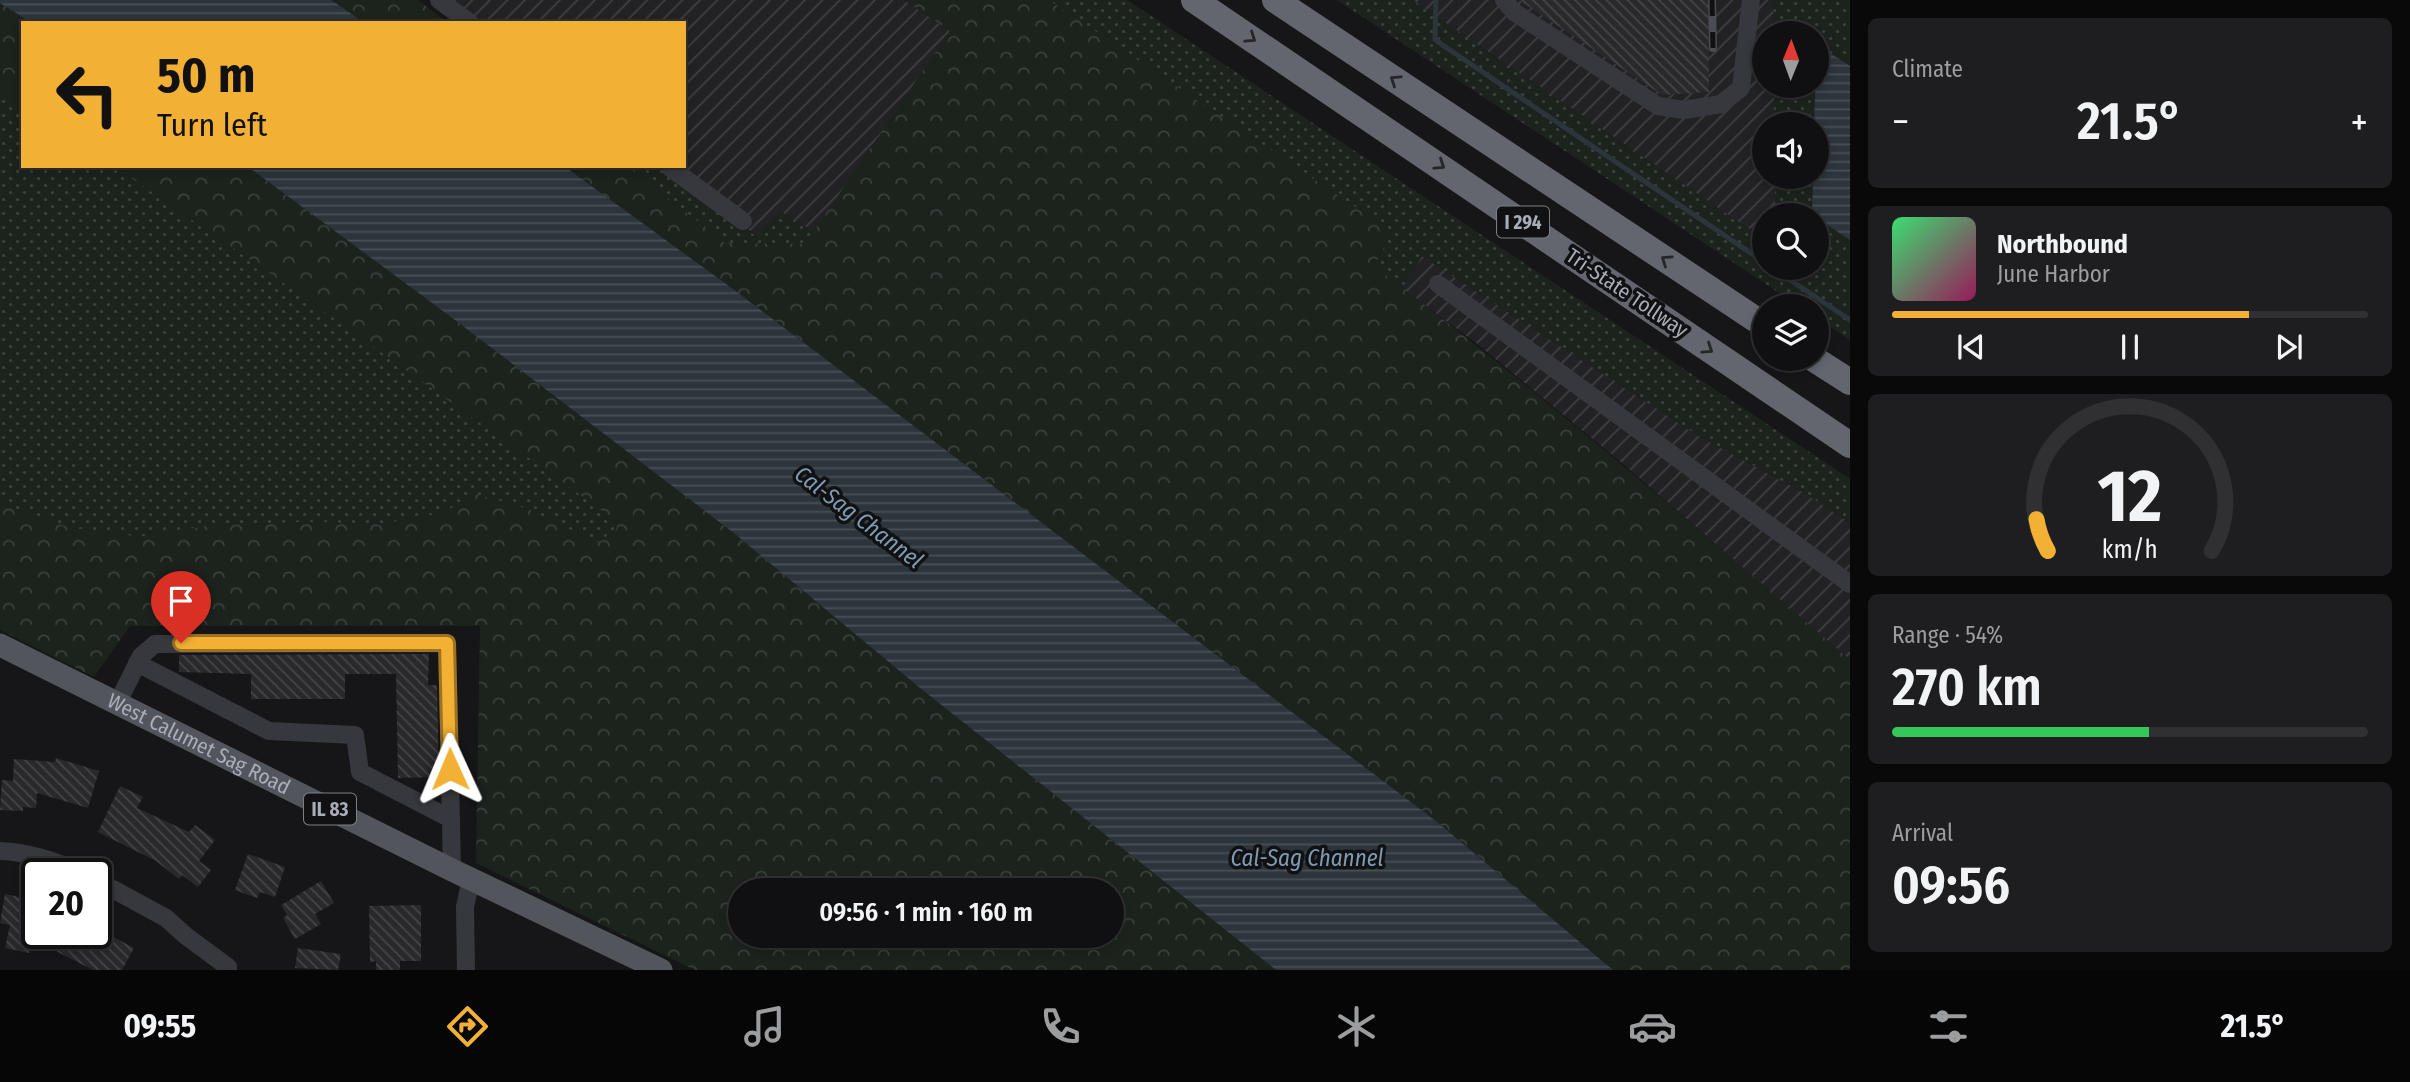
<!DOCTYPE html>
<meta charset="utf-8">
<style>
body{margin:0;font-family:"Fira Sans Condensed",sans-serif;background:#1e1e20;color:#f1f3f6;height:100vh;display:flex;flex-direction:column;font-size:26px;white-space:nowrap}
*{box-sizing:border-box;margin:0}
p{font-size:23px;color:#9c9d9f}
.icon{flex:none;width:38px;height:38px;fill:none;stroke:currentColor;stroke-width:2;stroke-linecap:round;stroke-linejoin:round}
.map{position:relative;flex:1;overflow:hidden}
.sheet{display:flex;flex-direction:column;gap:18px;padding:18px;background:#09090a;width:560px}
.sheet>*{flex:none}
.guide{position:absolute;left:21px;top:21px;width:665px;height:147px;border-radius:0px;box-shadow:0 4px 10px #0003,0 0 0 2px #303032;background:#f2b134;color:#111;overflow:hidden}
.needle{width:46px;rotate:1deg}
.controls{position:absolute;left:1752px;top:21px;display:grid;gap:14px}
.controls a{display:grid;place-items:center;width:77px;height:77px;border-radius:50%;background:#101012;box-shadow:0 4px 10px #0003,0 0 0 2px #303032;font-size:35px}
.speed{position:absolute;left:21px;top:858px;display:flex;gap:14px;font-size:35px;font-weight:700;text-align:center}
.speed>*{display:grid;place-content:center;width:91px;height:91px;border-radius:50%;background:#101012;box-shadow:0 4px 10px #0003,0 0 0 2px #303032;line-height:1}
.speed .limit{border:4px solid #111;border-radius:10px;background:#fff;color:#111}
.pin{position:absolute;display:grid;place-items:center;width:60px;height:60px;color:#fff;margin:-72px -30px;border-radius:50% 50% 50% 0;rotate:-45deg;box-shadow:0 0 7px #0007}
.pin .icon{rotate:45deg}
.me{position:absolute;width:77px;margin:-38px;rotate:359deg;stroke-linejoin:round;filter:drop-shadow(0 0 5px #0008)}
.turn{display:flex;align-items:center;gap:24px;height:147px;padding:0 21px;font-size:32px}
.turn .icon{width:91px;height:91px;stroke-width:2.5}
.turn b{display:block;font-size:49px;line-height:60px}
.big{font-size:52px;font-weight:600;line-height:1.1}
.sheet .card{flex:1;display:flex;flex-direction:column;justify-content:center;gap:10px;min-width:0;padding:0 24px;border-radius:10px;background:#1e1e20}
.sheet .dial{align-items:center;gap:0}
.dial svg{height:182px;overflow:visible;fill:none;stroke:#303032;stroke-width:7;stroke-linecap:round;text-anchor:middle}
.dial text{fill:#f1f3f6;stroke:none}
.song{display:flex;align-items:center;gap:21px}
.cover{width:84px;height:84px;border-radius:10px;background:linear-gradient(135deg,hsl(140 70% 55%),hsl(330 70% 35%))}
.played{height:7px;border-radius:4px;background:linear-gradient(90deg,#f2b134 75%,#303032 75%)}
.keys{display:flex;justify-content:space-around;direction:ltr}
.heat{display:flex;justify-content:space-between;align-items:center;font-size:38px;direction:ltr}
.charge{height:10px;border-radius:5px;background:linear-gradient(90deg,#34c759 54%,#303032 0)}
.trip{position:absolute;left:728px;top:878px;width:396px;height:70px;border-radius:35px;background:#101012;box-shadow:0 4px 10px #0003,0 0 0 2px #303032;font-weight:600;line-height:70px;text-align:center}
.menu{display:flex;height:112px;justify-content:space-around;align-items:center;background:#060607;color:#9c9d9f}
.menu .icon{width:49px;height:49px}
.menu .current{color:#f2b134}
.menu b{font-size:32px;color:#f1f3f6}
main{display:flex;flex:1;min-height:0}
.map>svg:first-child{display:block}
</style>
<main>
<div class="map">
<svg width="1850" height="970" viewBox="0 0 1850 970">
<defs>
<pattern id="industrial-furrows" width="10" height="10" patternUnits="userSpaceOnUse" patternTransform="scale(1.75)"><rect width="10" height="10" fill="#222225"/><path d="M-1 1l2-2M0 10L10 0M9 11l2-2" fill="none" stroke="#3f3f43"/></pattern>
<pattern id="grass-dots" width="8" height="8" patternUnits="userSpaceOnUse" patternTransform="scale(1.75)"><rect width="8" height="8" fill="#1c231d"/><path d="M2 2h.1M6 6h.1" fill="none" stroke="#3a403c" stroke-width="1.8" stroke-linecap="round"/></pattern>
<pattern id="forest-crowns" width="20" height="18" patternUnits="userSpaceOnUse" patternTransform="scale(1.75)"><rect width="20" height="18" fill="#1c231d"/><path d="M2 6a3 3 0 1 1 6 0M12 15a3 3 0 1 1 6 0" fill="none" stroke="#3a403c"/></pattern>
<pattern id="water-rules" width="6" height="5" patternUnits="userSpaceOnUse" patternTransform="scale(1.75)"><rect width="6" height="5" fill="#2c353c"/><path d="M0 2.5h6" fill="none" stroke="#485056"/></pattern>
<pattern id="building-back-hatch" width="6" height="6" patternUnits="userSpaceOnUse" patternTransform="scale(1.75)"><rect width="6" height="6" fill="#29292c"/><path d="M-1 5l2 2M0 0l6 6M5-1l2 2" fill="none" stroke="#454548"/></pattern>
</defs>
<rect width="100%" height="100%" fill="#161618"/>
<!-- industrial -->
<g fill="url(#industrial-furrows)">
<polygon points="432,0 904,0 950,31 814,232 781,212 758,237 663,166 684,166 684,23 464,23"/>
<polygon points="1412,0 1773,0 1774,33 1764,33 1764,86 1774,86 1774,124 1764,124 1764,177 1775,177 1775,215 1764,215 1764,239"/>
<polygon points="1422,256 1697,435 1806,494 1850,523 1850,660 1623,464 1476,343 1402,288"/>
</g>
<!-- grass -->
<g fill="url(#grass-dots)">
<polygon points="1049,0 1127,0 1850,479 1850,523 1806,494 1697,435 1422,256 1402,288 1374,266 1392,232"/>
<polygon points="1337,0 1412,0 1764,239 1764,268 1816,268 1816,215 1775,215 1775,177 1816,177 1816,124 1774,124 1774,86 1816,86 1816,33 1774,33 1773,0 1850,0 1850,340 1817,318 1816,306 1799,306"/>
<polygon points="0,92 23,107 23,166 114,166 304,297 584,496 618,522 616,530 597,543 530,510 476,494 444,513 382,524 310,522 212,525 140,537 71,528 0,504"/>
<polygon points="627,166 663,166 757,237 781,212 814,232 805,244 725,243"/>
</g>
<!-- forest -->
<g fill="url(#forest-crowns)" fill-rule="evenodd">
<polygon points="331,0 418,0 448,23 365,23"/>
<path d="M904,0h145l343,232 -18,34c165,125 320,259 476,394v310h-237l-177,-149 -707,-535 -165,-120h63l98,77 80,1 145,-213z"/>
<polygon points="0,3 32,23 23,23 23,107 0,92"/>
<path d="M114,166h133l208,154 280,214 185,154 356,282h-581l-219,-107 4,-237h-350l-36,51 -94,-47v-126l71,24 69,9 72,-12 98,-3 72,2 61,-11 33,-19 54,16 67,33 19,-13 2,-8 -314,-225zM740,891h371v45h-371z"/>
</g>
<!-- water -->
<g fill="url(#water-rules)">
<polygon points="0,0 331,0 365,23 32,23 0,3"/>
<polygon points="1817,45 1850,66 1850,240 1817,218 1816,215 1812,215 1813,177 1816,177 1816,124 1814,124"/>
<polygon points="247,166 564,166 729,286 1436,821 1613,970 1276,970 920,688 735,534 455,320"/>
</g>
<g fill="none" stroke-linecap="round" stroke-linejoin="round">
<!-- stream -->
<g stroke="#2c353c" stroke-width="5">
<polyline points="1436,0 1435,39 1441,44 1764,262"/>
<polyline points="1772,268 1850,320"/>
</g>
</g>
<!-- building -->
<g fill="url(#building-back-hatch)">
<polygon points="1519,0 1708,0 1709,92 1662,95"/>
<polygon points="429,654 428,685 437,685 439,777 398,778 396,674 345,674 345,699 251,699 251,674 179,672 179,655"/>
<polygon points="56,758 99,771 88,808 37,793 36,808 23,807 23,811 0,810 2,780 13,781 14,759 55,762"/>
<polygon points="120,786 143,797 137,808 189,832 195,825 215,840 199,861 211,870 198,887 182,875 179,879 156,861 98,832"/>
<polygon points="248,854 285,867 275,897 260,892 257,898 235,890"/>
<polygon points="321,881 334,903 315,914 321,924 295,939 283,918 287,915 281,905"/>
<polygon points="5,894 28,899 27,904 37,906 34,933 106,933 134,948 122,970 93,970 32,939 29,953 5,948 10,925 0,923"/>
<polygon points="421,905 421,961 400,961 400,970 376,970 376,961 370,962 369,906"/>
<polygon points="298,948 341,954 338,970 295,968"/>
</g>
<g fill="none" stroke-linecap="round" stroke-linejoin="round">
<!-- minor -->
<g stroke="#37383d" stroke-width="18">
<polyline points="439,0 470,23"/>
<polyline points="1504,0 1514,12 1658,106 1684,110 1721,104 1741,88 1751,0"/>
<polyline points="668,166 743,221"/>
<polyline points="1438,284 1850,584"/>
<polyline points="137,663 269,731 355,735 360,772 451,819"/>
<polyline points="117,704 141,656 155,644 447,643 452,870"/>
<path d="M0,851c29,1 55,10 82,22"/>
<polyline points="96,880 166,918 186,936 228,967 228,970"/>
<polyline points="466,970 465,907 471,879"/>
</g>
<!-- major -->
<path stroke="#53555c" stroke-width="23" id="s1" d="M0,645l452,225 209,100"/>
<!-- highway -->
<g stroke="#63666e" stroke-width="26">
<polyline points="1194,0 1850,445"/>
<polyline points="1275,0 1764,325"/>
<polyline points="1814,359 1850,382"/>
</g>
<defs>
<polyline id="rail" points="1712,0 1713,48"/>
</defs>
<!-- rail casing -->
<use href="#rail" stroke="#4a4c52" stroke-width="8"/>
<!-- rail -->
<use href="#rail" stroke="#111113" stroke-width="5" stroke-dasharray="16" stroke-linecap="butt"/>
</g>
<!-- one-way arrows -->
<defs><path id="oneway-chevron" d="M-2-3.5L2.5 0L-2 3.5" fill="none" stroke-width="1.6" stroke-linecap="round" stroke-linejoin="round" transform="scale(1.75)"/></defs>
<g stroke="#26262a">
<use href="#oneway-chevron" transform="translate(1251 38) rotate(34)"/>
<use href="#oneway-chevron" transform="translate(1395 80) rotate(-146)"/>
<use href="#oneway-chevron" transform="translate(1440 165) rotate(34)"/>
<use href="#oneway-chevron" transform="translate(1666 260) rotate(-146)"/>
<use href="#oneway-chevron" transform="translate(1708 349) rotate(34)"/>
</g>
<g fill="none" stroke-linecap="round" stroke-linejoin="round">
<defs>
<polyline id="route" points="181,643 447,643 450,769"/>
</defs>
<!-- route casing -->
<use href="#route" stroke="#9d7322" stroke-width="18"/>
<!-- route -->
<use href="#route" stroke="#f2b134" stroke-width="12"/>
</g>
<g text-anchor="middle" dominant-baseline="central" stroke-width="7" stroke-linejoin="round" paint-order="stroke">
<!-- shield labels -->
<g fill="#111113" stroke="#7b7e86" stroke-width="2">
<rect x="1497" y="206.5" width="52" height="31" rx="5"/>
<rect x="304" y="793.5" width="52" height="31" rx="5"/>
</g>
<g font-size="19" font-weight="bold" fill="#a8adb8">
<text x="1523" y="222">I 294</text>
<text x="330" y="809">IL 83</text>
</g>
<!-- street labels -->
<g font-size="21" fill="#a8adb8" stroke="#111113">
<text transform="translate(1627 293) rotate(34)">Tri-State Tollway</text>
<text stroke="none"><textPath href="#s1" startOffset="222">West Calumet Sag Road</textPath></text>
</g>
<!-- water labels -->
<g font-size="23" font-style="italic" fill="#7f9bb3" stroke="#111113">
<text transform="translate(859 517) rotate(37)">Cal-Sag Channel</text>
<text x="1307" y="858">Cal-Sag Channel</text>
</g>
</g>
</svg>
<div class="controls">
<a><svg class="needle" viewBox="-14 -14 28 28"><path d="M0-13l5 13h-10z" fill="#e53935"/><path d="M0 13l5-13h-10z" fill="#9c9d9f"/></svg></a>
<a><svg class="icon" aria-label="sound" viewBox="0 0 24 24"><path d="M4 9h4l5-4v14l-5-4H4zM17 9q2 3 0 6"/></svg></a>
<a><svg class="icon" aria-label="search" viewBox="0 0 24 24"><circle cx="10" cy="10" r="6"/><path d="M15 15l6 6"/></svg></a>
<a><svg class="icon" aria-label="layers" viewBox="0 0 24 24"><path d="M12 4l9 5-9 5-9-5zM3 14l9 5 9-5"/></svg></a>
</div>
<div class="speed"><div class="limit">20</div></div>
<div class="pin" style="left:181px;top:643px;background:#d93025"><svg class="icon" aria-label="arrive" viewBox="0 0 24 24"><path d="M6 21V4h12l-3 4 3 4H6"/></svg></div>
<svg class="me" style="left:450px;top:769px" viewBox="-20 -20 40 40"><path d="M0-17L14 15 0 8-14 15z" fill="#f2b134" stroke="#fff" stroke-width="4"/></svg>
<div class="trip">09:56 · 1 min · 160 m</div>
<div class="guide">
<div class="turn"><svg class="icon" aria-label="left" viewBox="0 0 24 24"><path d="M17 20v-9H6M10 6l-5 5 5 5"/></svg><div><b>50 m</b>Turn left</div></div>
</div>
</div>
<section class="sheet">
<div class="card"><p>Climate</p>
<div class="heat"><a>−</a><b class="big">21.5°</b><a>+</a></div>
</div>
<div class="card">
<div class="song"><i class="cover"></i><div><b>Northbound</b><p>June Harbor</p></div></div>
<div class="played"></div>
<div class="keys"><svg class="icon" aria-label="previous" viewBox="0 0 24 24"><path d="M18 5L8 12l10 7zM5 5v14"/></svg><svg class="icon" aria-label="pause" viewBox="0 0 24 24"><path d="M8 5v14M16 5v14"/></svg><svg class="icon" aria-label="next" viewBox="0 0 24 24"><path d="M6 5l10 7-10 7zM19 5v14"/></svg></div>
</div>
<div class="card dial"><svg viewBox="0 0 100 80">
<path d="M14 69A42 42 0 1 1 86 69"/>
<path d="M14 69A42 42 0 0 1 9 55" stroke="#f2b134"/>
<text x="50" y="56" font-size="32" font-weight="700">12</text>
<text x="50" y="72" font-size="11">km/h</text>
</svg></div>
<div class="card"><p>Range · 54%</p><b class="big">270 km</b><div class="charge"></div></div>
<div class="card"><p>Arrival</p><b class="big">09:56</b></div>
</section>
</main>
<nav class="menu">
<b>09:55</b>
<svg class="icon current" aria-label="directions" viewBox="0 0 24 24"><path d="M12 3l9 9-9 9-9-9zM9 14v-3h6M13 9l2 2-2 2"/></svg>
<svg class="icon" aria-label="music" viewBox="0 0 24 24"><path d="M9 18V5l10-2v13"/><circle cx="6" cy="18" r="3"/><circle cx="16" cy="16" r="3"/></svg>
<svg class="icon" aria-label="phone" viewBox="0 0 24 24"><path d="M5 4h4l2 5-3 2q2 4 5 5l2-3 5 2v4C11 20 4 13 5 4z"/></svg>
<svg class="icon" aria-label="climate" viewBox="0 0 24 24"><path d="M12 3v18M4 7l16 10M4 17L20 7"/></svg>
<svg class="icon" aria-label="car" viewBox="0 0 24 24"><path d="M5 17H2v-5l4-1 3-4h7l3 4 3 1v5h-3M9 17h6M6 11h13"/><circle cx="7" cy="17" r="2"/><circle cx="17" cy="17" r="2"/></svg>
<svg class="icon" aria-label="filters" viewBox="0 0 24 24"><path d="M4 7h16M4 17h16"/><circle cx="9" cy="7" r="2"/><circle cx="15" cy="17" r="2"/></svg>
<b>21.5°</b>
</nav>
